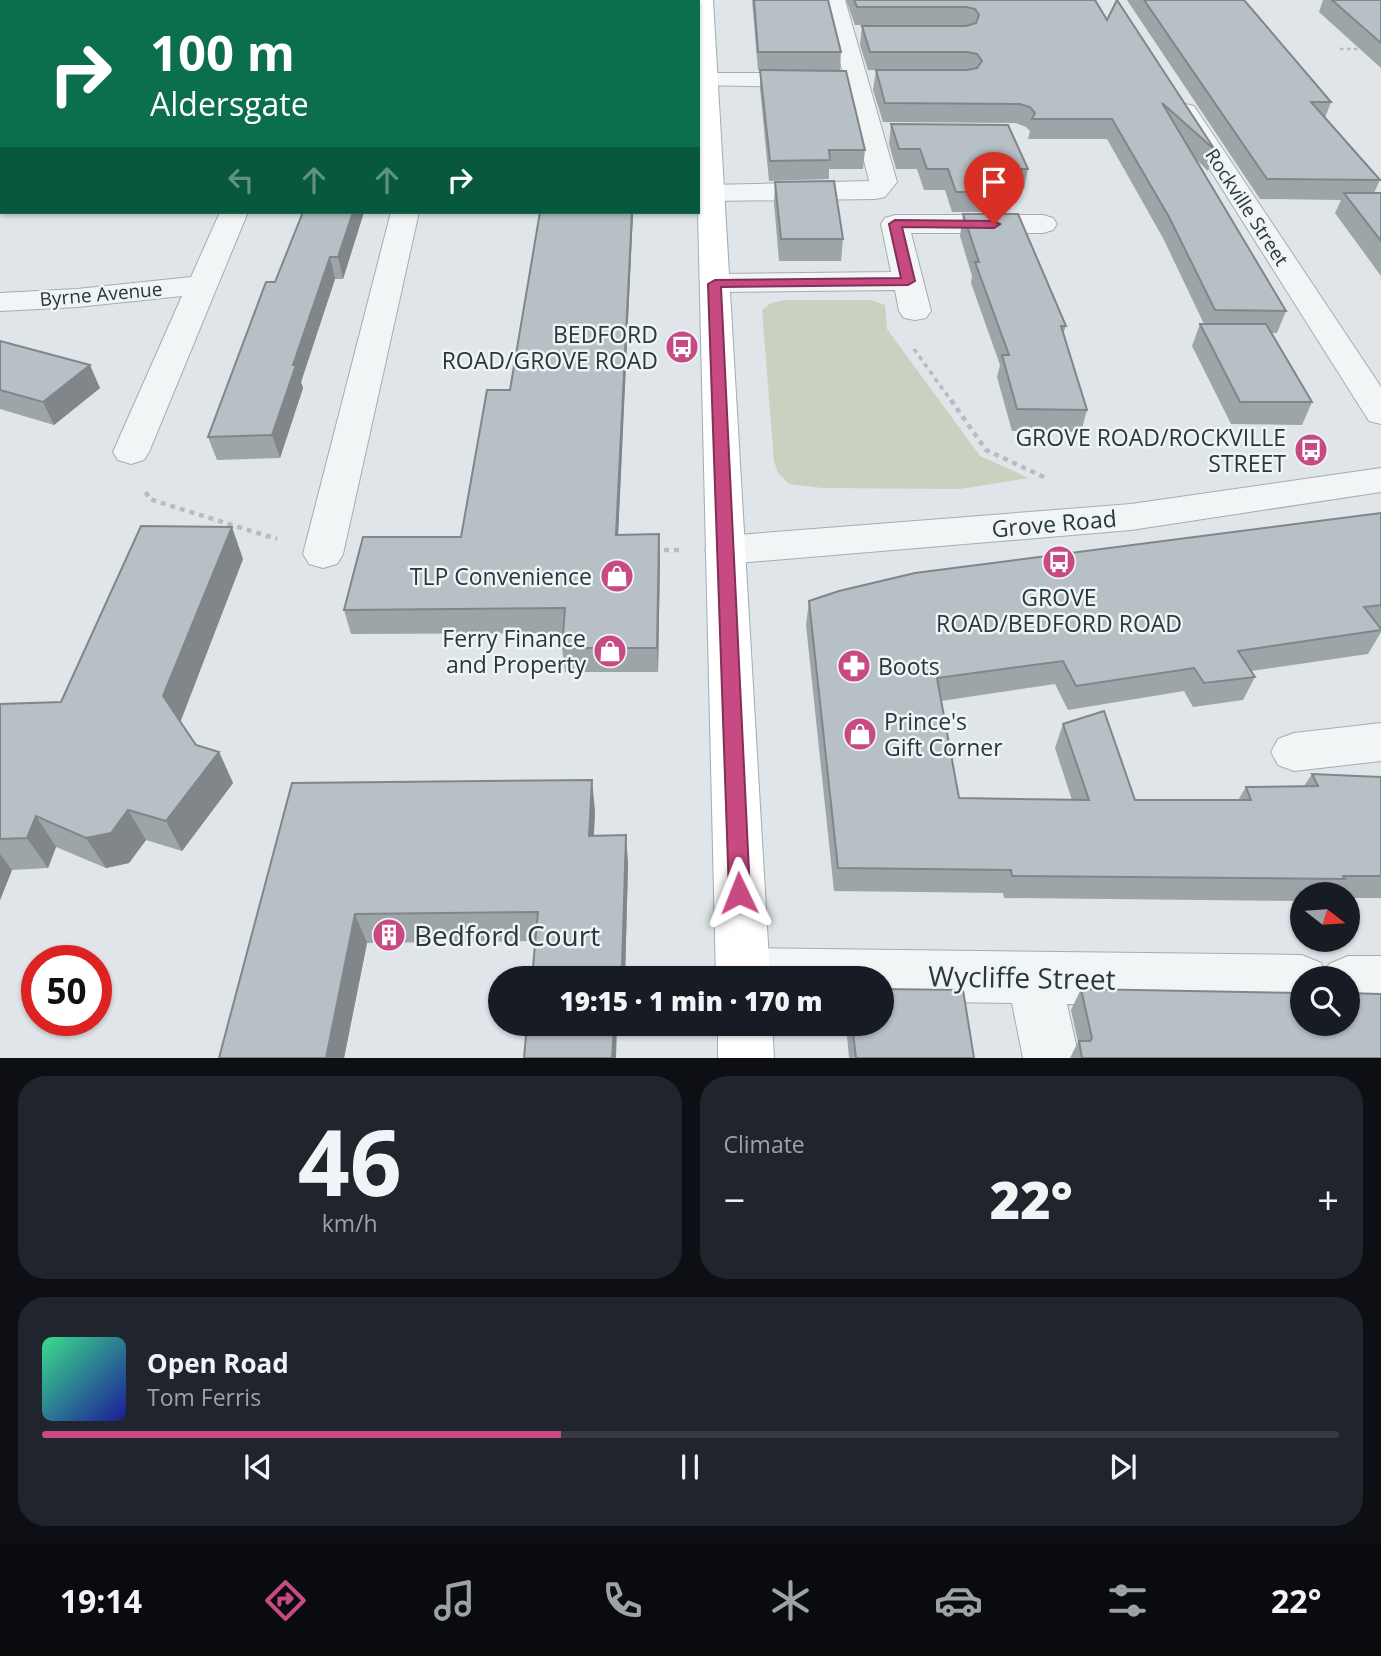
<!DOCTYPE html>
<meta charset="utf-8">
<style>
body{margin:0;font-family:"Open Sans",sans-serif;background:#20242c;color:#f1f3f6;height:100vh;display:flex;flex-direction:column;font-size:26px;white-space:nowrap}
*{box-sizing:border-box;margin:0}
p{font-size:23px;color:#9ea1a6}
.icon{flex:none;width:38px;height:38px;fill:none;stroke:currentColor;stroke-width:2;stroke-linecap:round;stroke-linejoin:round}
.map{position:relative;height:1058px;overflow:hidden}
.details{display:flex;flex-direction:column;gap:18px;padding:18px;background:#0d0f14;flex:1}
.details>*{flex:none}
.guide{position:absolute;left:0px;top:0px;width:700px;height:214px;box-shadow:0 2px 5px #0004;background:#0b6e4f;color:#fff;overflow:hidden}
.needle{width:46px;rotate:107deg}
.fabs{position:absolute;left:1290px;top:882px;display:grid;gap:14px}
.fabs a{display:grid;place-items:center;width:70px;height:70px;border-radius:50%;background:#171b24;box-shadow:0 2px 5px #0004;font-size:35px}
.speed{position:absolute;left:21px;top:945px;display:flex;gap:14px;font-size:35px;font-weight:700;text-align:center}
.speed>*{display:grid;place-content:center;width:91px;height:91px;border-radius:50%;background:#171b24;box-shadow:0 2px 5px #0004;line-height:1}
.speed .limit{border:10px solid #d22;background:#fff;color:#111}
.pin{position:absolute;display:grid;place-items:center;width:60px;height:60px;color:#fff;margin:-72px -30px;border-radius:50% 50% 50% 0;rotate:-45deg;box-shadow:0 0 7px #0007}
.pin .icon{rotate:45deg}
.me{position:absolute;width:77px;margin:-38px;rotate:358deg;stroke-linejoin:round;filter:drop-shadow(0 0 5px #0008)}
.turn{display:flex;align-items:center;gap:24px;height:147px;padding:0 35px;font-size:32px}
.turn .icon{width:91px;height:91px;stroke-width:2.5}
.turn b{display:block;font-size:49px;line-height:60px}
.lanes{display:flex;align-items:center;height:66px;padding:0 35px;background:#0003;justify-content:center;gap:35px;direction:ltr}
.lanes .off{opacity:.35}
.big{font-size:52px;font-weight:800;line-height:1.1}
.details .widget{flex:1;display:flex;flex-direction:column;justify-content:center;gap:10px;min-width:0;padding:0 24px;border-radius:28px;background:#20242c}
.details .dial{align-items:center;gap:0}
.dial b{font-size:91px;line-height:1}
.song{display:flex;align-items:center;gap:21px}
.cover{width:84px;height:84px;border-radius:10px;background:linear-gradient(135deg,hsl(150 70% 55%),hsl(240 70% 35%))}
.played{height:7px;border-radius:4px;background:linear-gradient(90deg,#c84a82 40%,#363941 40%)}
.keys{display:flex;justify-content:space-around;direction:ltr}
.heat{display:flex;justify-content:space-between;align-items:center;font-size:38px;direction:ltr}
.details .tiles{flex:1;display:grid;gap:18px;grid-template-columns:1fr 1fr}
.widget:last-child{grid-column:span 2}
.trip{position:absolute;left:488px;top:966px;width:406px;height:70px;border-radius:35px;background:#171b24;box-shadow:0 2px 5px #0004;font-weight:800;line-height:70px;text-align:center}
.menu{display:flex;height:112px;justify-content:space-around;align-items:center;background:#090b0e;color:#9ea1a6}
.menu .icon{width:49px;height:49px}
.menu .on{color:#c84a82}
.menu b{font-size:32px;color:#f1f3f6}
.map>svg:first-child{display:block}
</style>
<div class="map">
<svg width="1381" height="1058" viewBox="0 0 1381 1058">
<rect width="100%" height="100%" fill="#dfe5e8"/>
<!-- green -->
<polygon fill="#cad1c1" points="786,300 871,300 885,305 887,329 980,456 1029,478 960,489 822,488 789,484 778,473 774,461 762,310 771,303"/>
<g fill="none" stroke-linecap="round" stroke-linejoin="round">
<defs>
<g id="minor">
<polygon points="29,0 50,0 28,2"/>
<polygon points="319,0 339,0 318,2"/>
<polygon points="446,0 466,0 467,2 445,2"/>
<polygon points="825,0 845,0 897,182 885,197 875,199 711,201 701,199 698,192 701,187 711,185 869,181"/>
<polygon points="2,52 2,67 0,68 0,53"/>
<polygon points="706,73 812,73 820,75 824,80 820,85 812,87 698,85 698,75"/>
<polygon points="1185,104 1194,106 1381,387 1381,424 1369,421 1173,111 1176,106"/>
<polygon points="220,212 248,212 149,452 144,460 131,464 118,460 113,452 182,296 77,307 0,311 0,293 77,289 191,277"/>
<polygon points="391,212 419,212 343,554 337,564 323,568 309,564 303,554"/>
<polygon points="895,215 1043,215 1053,218 1057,224 1053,230 1043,233 911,233 931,311 926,318 915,320 904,318 899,311 895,290 715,292 704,289 700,283 704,277 715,274 891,272 881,224 885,218"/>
<polygon points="1381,468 1381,492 1131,530 725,564 711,560 705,550 711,540 725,536 1131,504"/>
<polygon points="1381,723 1381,761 1294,771 1278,765 1271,752 1278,739 1294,733"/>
<polygon points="743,948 1302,955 1321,963 1325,973 1329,964 1348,956 1381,956 1381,1008 1348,1008 1348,978 1302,978 1302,1007 1067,1004 1079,1058 1023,1058 1012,1003 882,1001 882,978 718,978 716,974 724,956"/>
</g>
<g id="major">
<polygon points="693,0 713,0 770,978 716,978 698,212 698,2"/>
<polygon points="718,1024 772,1024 774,1058 718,1058"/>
</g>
</defs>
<!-- minor casing -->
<use href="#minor" stroke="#a5adb2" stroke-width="2"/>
<!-- major casing -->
<use href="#major" stroke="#9fadb3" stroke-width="2"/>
<!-- path-far2 -->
<polyline stroke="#b6bcbf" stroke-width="2.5" stroke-dasharray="3.5 3.5" stroke-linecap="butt" points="1340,49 1363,49"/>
<!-- path-far1 -->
<polyline stroke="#b6bcbf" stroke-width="3.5" stroke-dasharray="4.5 4.5" stroke-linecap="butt" points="914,349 952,402"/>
<!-- path -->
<g stroke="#b6bcbf" stroke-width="4.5" stroke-dasharray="5 5" stroke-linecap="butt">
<polyline points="951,400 986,450 1046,478"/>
<polyline points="146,492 149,499 277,539"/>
<polyline points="654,550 681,550"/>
</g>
<!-- minor -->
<use href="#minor" fill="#f2f5f6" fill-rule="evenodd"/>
<!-- major -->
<use href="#major" fill="#fff" fill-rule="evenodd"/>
</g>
<!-- wall -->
<g fill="#9da5a9">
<polygon points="752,0 828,0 841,52 840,70 771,70 865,150 863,169 829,169 829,179 769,181 760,88 760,70 758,70"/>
<polygon points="846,0 1095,0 1107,20 1215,150 1208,171 1195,158 1286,311 1277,333 1270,333 1312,402 1302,425 1231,424 1192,346 1200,324 1204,324 1163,238 1107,139 1028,139 1030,131 1026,127 1016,123 883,122 873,90 876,70 964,70 868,70 860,45 862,26 966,26 855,25"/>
<polygon points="1127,0 1244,0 1331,102 1325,118 1380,180 1374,193 1381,193 1381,276 1335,213 1341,200 1260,199"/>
<polygon points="1323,0 1381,0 1381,68 1319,12"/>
<polygon points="891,124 1028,169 1024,189 1008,189 1009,192 1005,212 952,212 945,190 924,190 917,169 896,169 889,144"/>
<polygon points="775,182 843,239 841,261 779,261 774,203"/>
<polygon points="303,212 364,212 343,279 335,279 301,382 303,388 280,458 217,460 208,437 275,282"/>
<polygon points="540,212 633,212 618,535 660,559 658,672 565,672 562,648 563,633 351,634 344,610 461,537 510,390"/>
<polygon points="963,214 1066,326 1063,334 1087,410 1081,432 1012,431 997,377 1000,365 971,283 972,276 960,236"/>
<polygon points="0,341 100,388 54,425 0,409"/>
<polygon points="1381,513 1381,627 1380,627 1381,632 1368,654 1251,671 1255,677 1243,700 1193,707 1184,691 1068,710 1055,684 941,701 959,798 1072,800 1055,748 1063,724 1135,800 1238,800 1246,787 1304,786 1312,774 1381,777 1381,898 1348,898 1348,894 1302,894 1302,901 1004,898 1003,893 834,891 806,625 809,601"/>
<polygon points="243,559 180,722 196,745 219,752 233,783 182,851 146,840 129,863 106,868 56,847 48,868 12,870 0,900 0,704 61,702"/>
<polygon points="292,783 595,811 594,836 626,835 628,865 625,978 532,978 535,941 367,943 344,1058 219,1058"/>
<polygon points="1081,989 1381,1058 1070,1058 1078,1042 1071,1010"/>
<polygon points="846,1024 882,1024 974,1058 849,1058"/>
</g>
<!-- shaded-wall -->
<g fill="#808689">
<polygon points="252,0 268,0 268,2 251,2"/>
<polygon points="353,212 364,212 343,279 338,257"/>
<polygon points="632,212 633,212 617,559 616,535"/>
<polygon points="330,257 335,279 301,382 303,388 280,458 272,435 293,365"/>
<polygon points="90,365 100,388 54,425 43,402"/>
<polygon points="232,527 243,559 178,728 163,696"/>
<polygon points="659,534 660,559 658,672 657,648"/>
<polygon points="219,752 233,783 182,851 166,821"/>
<polygon points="592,780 595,811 592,866 589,836"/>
<polygon points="128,810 146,840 129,863 106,868 86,838"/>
<polygon points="36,816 56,847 48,868 27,838"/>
<polygon points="626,835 628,865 625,978 623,978 622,967"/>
<polygon points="0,854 12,870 0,900"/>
<polygon points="355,914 367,943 344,1058 326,1058"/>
<polygon points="614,1024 617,1024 616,1058 612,1058"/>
</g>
<!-- building -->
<g fill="#b7c0c4" stroke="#808689" stroke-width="2">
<polygon points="63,0 252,0 251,2 61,2"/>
<polygon points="554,0 639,0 639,2 553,2"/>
<polygon points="754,0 828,0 841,52 758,52"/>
<polygon points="854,0 1095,0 1107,20 1117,0 1215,150 1162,103 1286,311 1215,310 1169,217 1112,119 1032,119 1035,113 1030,107 1020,104 885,103 876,70 967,70 977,68 982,61 977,54 967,52 870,52 862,26 966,26 976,23 979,15 975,9 966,7 857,7"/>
<polygon points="1144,0 1244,0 1331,102 1311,102 1380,180 1267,179"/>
<polygon points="1332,0 1381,0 1381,43"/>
<polygon points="760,70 846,71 865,150 829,150 830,160 770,161"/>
<polygon points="891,124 1008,125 1028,169 1000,169 1009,192 956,192 948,169 927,169 920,149 899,149"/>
<polygon points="834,181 843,239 781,239 775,182"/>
<polygon points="1344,193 1381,193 1381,241"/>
<polygon points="303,212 353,212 338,257 330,257 293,365 296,365 272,435 208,437 266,282 275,282"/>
<polygon points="540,212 632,212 616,535 659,534 657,648 562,648 565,608 344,610 363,537 461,537 487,390 510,390"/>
<polygon points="963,214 1018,214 1066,326 1061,326 1087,410 1017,409 1002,355 1009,355 975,262 979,262"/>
<polygon points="1200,324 1266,324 1312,402 1240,402"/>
<polygon points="0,341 90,365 43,402 0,390"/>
<polygon points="1381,513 1381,605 1364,607 1381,629 1381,630 1238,651 1255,677 1204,683 1194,668 1076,686 1063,661 937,678 959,798 1089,800 1063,724 1104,711 1135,800 1251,800 1246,787 1318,786 1312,774 1381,777 1381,876 1343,876 1345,879 1012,876 1011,870 838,868 809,601 839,591 915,573"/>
<polygon points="141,526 232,527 163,696 196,745 219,752 166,821 128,810 111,833 86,838 36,816 27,838 0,839 0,704 61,702"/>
<polygon points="592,780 589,836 626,835 622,967 616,967 615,978 532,978 538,912 355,914 326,1058 219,1058 292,783"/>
<polygon points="882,989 963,990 974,1058 856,1058 852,1024 882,1024"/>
<polygon points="1081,989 1302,993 1302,1024 1348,1024 1348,993 1381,994 1381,1058 1082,1058 1079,1041 1090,1041 1092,1038"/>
<polygon points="527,1024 614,1024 612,1058 524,1058"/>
</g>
<!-- route -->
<polygon fill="#c84a82" stroke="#823054" stroke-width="2" points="895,220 994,221 1000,224 994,228 902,227 915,281 908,285 721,287 750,893 747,900 739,903 732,900 729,893 708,284 715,280 901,278 889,224"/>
<!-- icons -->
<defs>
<symbol id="bus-disc" viewBox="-11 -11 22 22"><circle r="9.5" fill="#c84a82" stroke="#eff4f5"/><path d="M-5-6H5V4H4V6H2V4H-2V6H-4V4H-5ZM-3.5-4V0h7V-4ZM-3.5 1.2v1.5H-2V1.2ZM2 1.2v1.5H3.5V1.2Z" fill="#fff"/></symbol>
<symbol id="shop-disc" viewBox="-11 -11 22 22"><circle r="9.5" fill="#c84a82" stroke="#eff4f5"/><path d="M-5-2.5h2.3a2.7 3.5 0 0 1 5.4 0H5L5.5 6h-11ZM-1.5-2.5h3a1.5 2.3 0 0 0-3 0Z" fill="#fff"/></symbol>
<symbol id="pharmacy-disc" viewBox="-11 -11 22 22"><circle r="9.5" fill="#c84a82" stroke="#eff4f5"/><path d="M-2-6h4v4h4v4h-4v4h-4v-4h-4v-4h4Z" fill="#fff"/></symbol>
<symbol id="building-disc" viewBox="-11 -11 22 22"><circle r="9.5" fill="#c84a82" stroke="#eff4f5"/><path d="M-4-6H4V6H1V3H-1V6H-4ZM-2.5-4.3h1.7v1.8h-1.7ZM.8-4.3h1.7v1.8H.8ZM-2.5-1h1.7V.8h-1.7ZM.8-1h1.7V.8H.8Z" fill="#fff"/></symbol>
</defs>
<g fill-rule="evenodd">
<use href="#bus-disc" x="663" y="328" width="38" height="38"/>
<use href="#bus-disc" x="1292" y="431" width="38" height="38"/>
<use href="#bus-disc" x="1040" y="543" width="38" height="38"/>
<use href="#shop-disc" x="598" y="557" width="38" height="38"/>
<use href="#shop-disc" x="591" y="632" width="38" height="38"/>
<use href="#pharmacy-disc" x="835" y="647" width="38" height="38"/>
<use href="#shop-disc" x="841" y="715" width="38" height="38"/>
<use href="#building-disc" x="370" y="916" width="38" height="38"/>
</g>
<g text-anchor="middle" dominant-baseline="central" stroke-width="5" stroke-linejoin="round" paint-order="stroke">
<!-- far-street labels -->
<g font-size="19" fill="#29373e" stroke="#eff4f5">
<text transform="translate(1247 207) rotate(57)">Rockville Street</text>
<text transform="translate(101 294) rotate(-5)">Byrne Avenue</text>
</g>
<!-- poi labels -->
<g font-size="23" fill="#29373e" stroke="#eff4f5" text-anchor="end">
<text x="658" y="334">BEDFORD<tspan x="658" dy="26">ROAD/GROVE ROAD</tspan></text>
<text x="1286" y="437">GROVE ROAD/ROCKVILLE<tspan x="1286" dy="26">STREET</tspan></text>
<text x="592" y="576">TLP Convenience</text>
<text x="1059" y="597" text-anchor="middle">GROVE<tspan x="1059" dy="26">ROAD/BEDFORD ROAD</tspan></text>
<text x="586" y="638">Ferry Finance<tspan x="586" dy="26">and Property</tspan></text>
<text x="878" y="666" text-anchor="start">Boots</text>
<text x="884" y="721" text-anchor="start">Prince's<tspan x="884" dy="26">Gift Corner</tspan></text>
</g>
<!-- street labels -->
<g font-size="23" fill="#29373e" stroke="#eff4f5">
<text transform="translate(1054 523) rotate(-5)">Grove Road</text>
</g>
<!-- near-poi labels -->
<g font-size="28" fill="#29373e" stroke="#eff4f5" text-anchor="start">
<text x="414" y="935">Bedford Court</text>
</g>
<!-- near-street labels -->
<g font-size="28" fill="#29373e" stroke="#eff4f5">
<text transform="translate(1022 977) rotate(1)">Wycliffe Street</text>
</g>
</g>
</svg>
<div class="fabs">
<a><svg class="needle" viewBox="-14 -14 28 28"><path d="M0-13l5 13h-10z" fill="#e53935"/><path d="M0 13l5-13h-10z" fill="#9ea1a6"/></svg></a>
<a><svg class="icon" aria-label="search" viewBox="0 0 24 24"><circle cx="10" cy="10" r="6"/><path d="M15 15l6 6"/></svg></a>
</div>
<div class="speed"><div class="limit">50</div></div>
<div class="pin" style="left:994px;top:224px;background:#d93025"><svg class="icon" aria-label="arrive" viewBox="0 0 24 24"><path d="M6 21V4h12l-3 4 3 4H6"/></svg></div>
<svg class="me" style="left:739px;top:893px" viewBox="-20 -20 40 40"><path d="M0-17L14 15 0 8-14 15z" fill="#c84a82" stroke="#fff" stroke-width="4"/></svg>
<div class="trip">19:15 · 1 min · 170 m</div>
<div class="guide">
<div class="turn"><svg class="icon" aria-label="right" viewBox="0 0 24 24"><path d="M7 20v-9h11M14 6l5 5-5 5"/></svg><div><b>100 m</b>Aldersgate</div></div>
<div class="lanes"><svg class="icon off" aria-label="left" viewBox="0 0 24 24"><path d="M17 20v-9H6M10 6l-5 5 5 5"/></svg><svg class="icon off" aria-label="ahead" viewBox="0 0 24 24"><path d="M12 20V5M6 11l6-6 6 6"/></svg><svg class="icon off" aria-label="ahead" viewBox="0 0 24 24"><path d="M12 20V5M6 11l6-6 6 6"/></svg><svg class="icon" aria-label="right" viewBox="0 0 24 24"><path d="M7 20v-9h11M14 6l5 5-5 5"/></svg></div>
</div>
</div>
<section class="details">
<div class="tiles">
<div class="widget dial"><b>46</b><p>km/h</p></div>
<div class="widget"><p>Climate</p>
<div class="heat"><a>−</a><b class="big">22°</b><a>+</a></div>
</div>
<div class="widget">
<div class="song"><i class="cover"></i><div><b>Open Road</b><p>Tom Ferris</p></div></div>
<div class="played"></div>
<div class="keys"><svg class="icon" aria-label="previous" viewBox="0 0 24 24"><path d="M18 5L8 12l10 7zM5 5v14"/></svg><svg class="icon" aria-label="pause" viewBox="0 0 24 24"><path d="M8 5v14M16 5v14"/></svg><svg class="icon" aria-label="next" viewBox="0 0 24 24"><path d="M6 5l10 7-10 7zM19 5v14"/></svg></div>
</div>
</div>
</section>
<nav class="menu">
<b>19:14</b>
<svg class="icon on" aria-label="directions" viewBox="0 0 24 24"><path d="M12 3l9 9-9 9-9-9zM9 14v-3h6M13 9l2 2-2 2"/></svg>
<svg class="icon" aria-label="music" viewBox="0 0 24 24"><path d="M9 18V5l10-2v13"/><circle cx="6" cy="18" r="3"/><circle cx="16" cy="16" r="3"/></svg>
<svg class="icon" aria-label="phone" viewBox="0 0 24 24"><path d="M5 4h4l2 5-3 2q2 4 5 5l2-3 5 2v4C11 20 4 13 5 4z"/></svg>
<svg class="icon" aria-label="climate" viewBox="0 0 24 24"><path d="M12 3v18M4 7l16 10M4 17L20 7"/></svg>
<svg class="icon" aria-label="car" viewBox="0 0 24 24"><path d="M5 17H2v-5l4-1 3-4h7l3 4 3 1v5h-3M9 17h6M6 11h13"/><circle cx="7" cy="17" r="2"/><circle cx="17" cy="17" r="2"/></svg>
<svg class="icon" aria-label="filters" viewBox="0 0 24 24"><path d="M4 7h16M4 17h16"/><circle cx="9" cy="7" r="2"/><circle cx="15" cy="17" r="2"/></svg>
<b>22°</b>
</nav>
